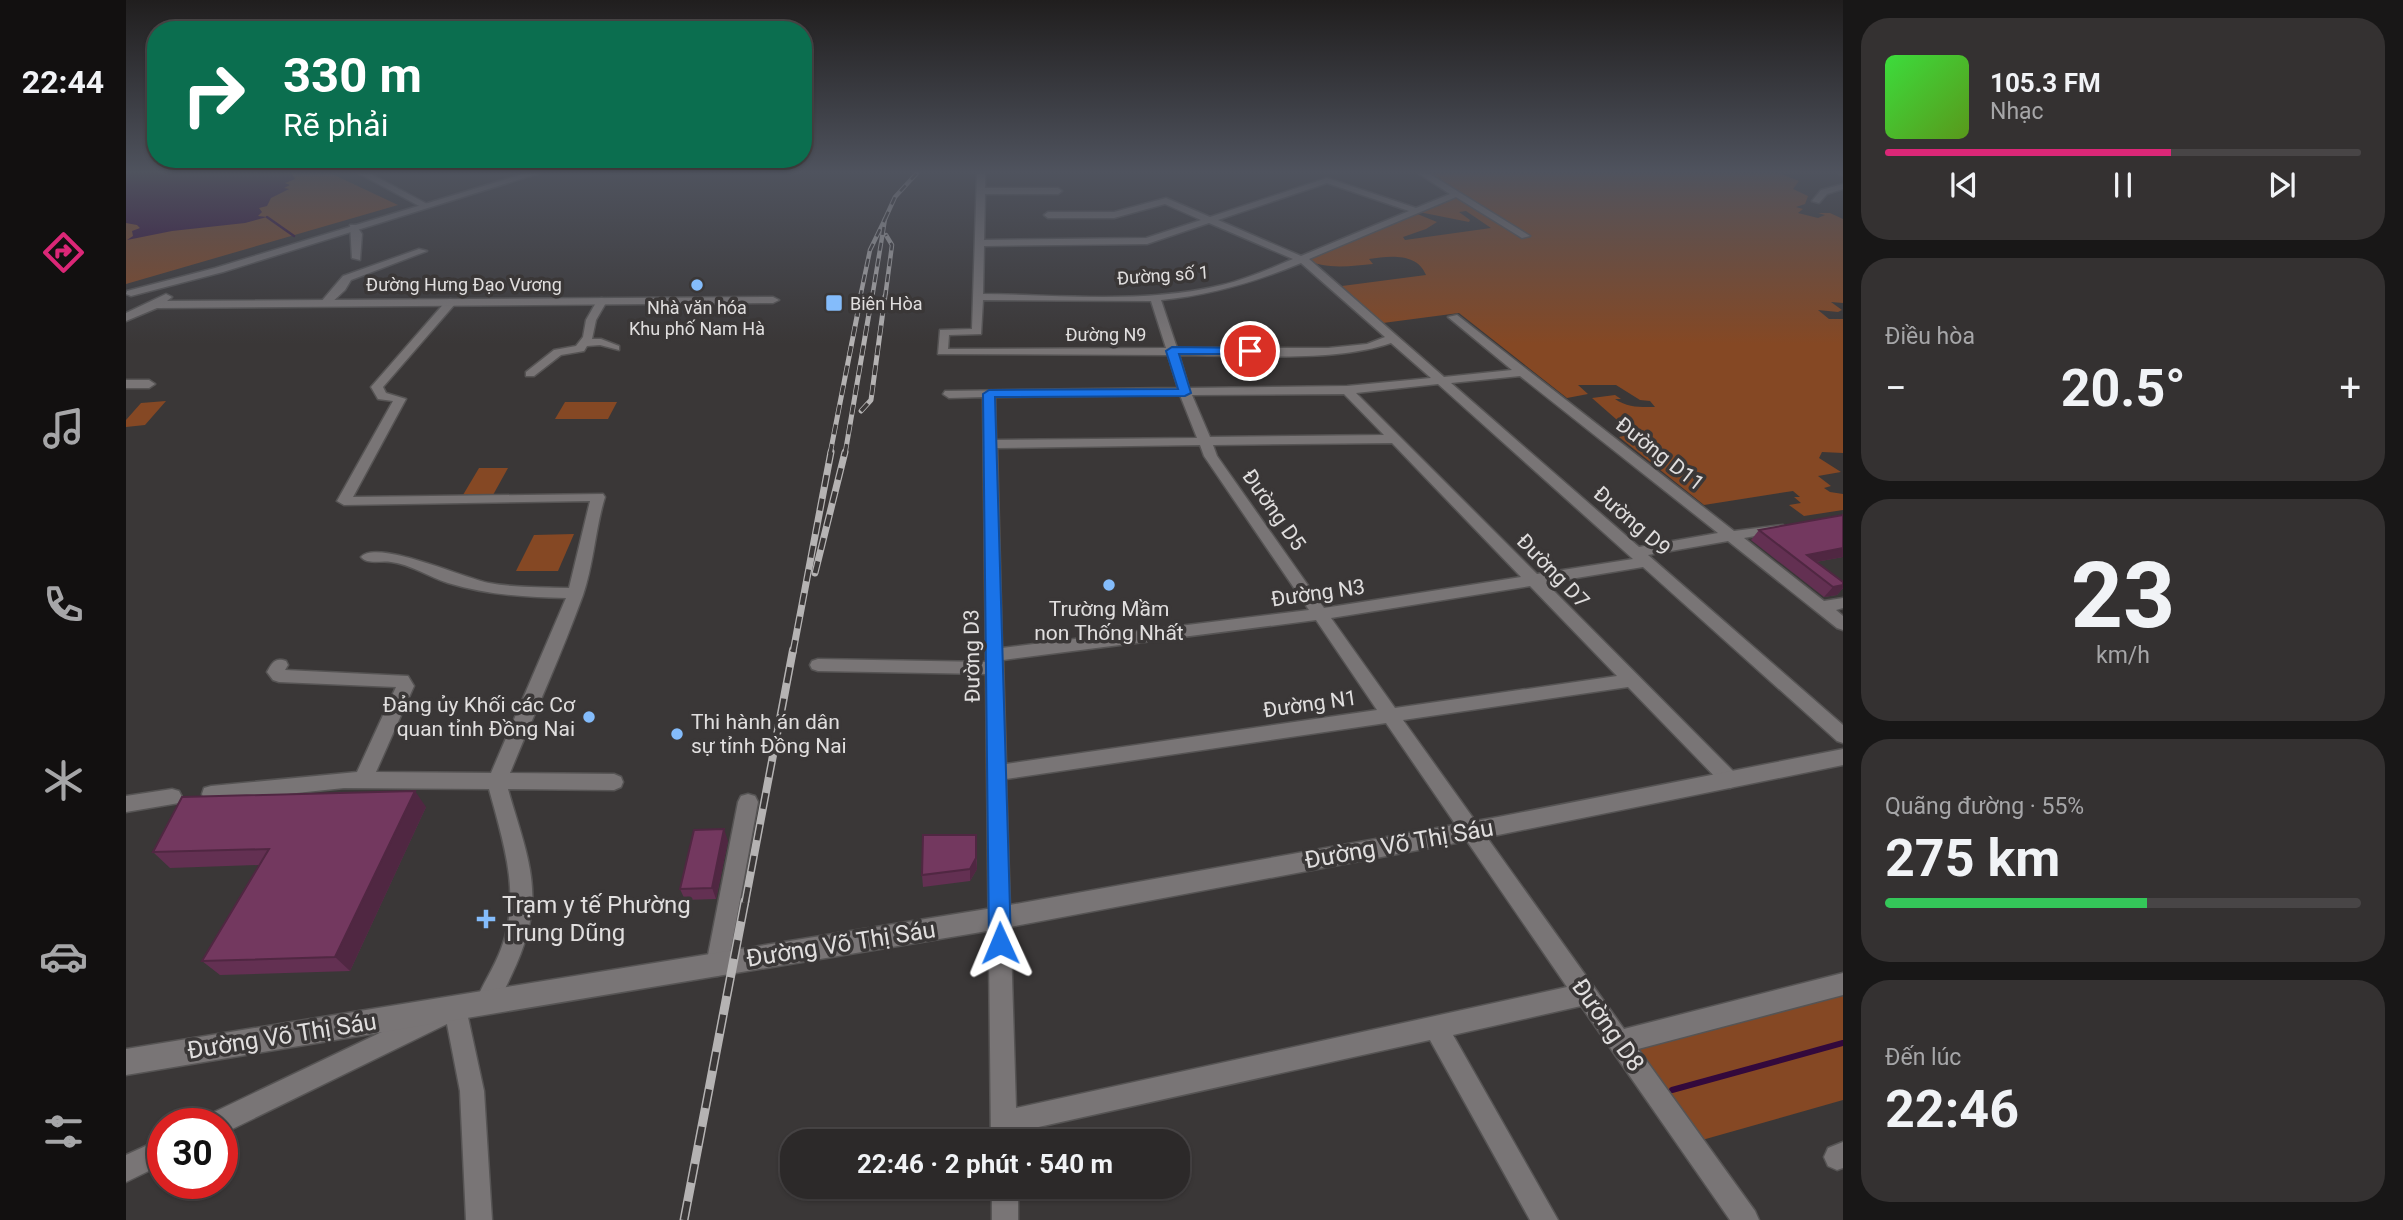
<!DOCTYPE html>
<html lang="vi">
<meta charset="utf-8">
<style>
body{margin:0;font-family:Roboto,sans-serif;background:#343131;color:#f1f3f6;height:100vh;display:flex;flex-direction:column;font-size:26px;white-space:nowrap}
*{box-sizing:border-box;margin:0}
p{font-size:23px;color:#a6a6a8}
.icon{flex:none;width:38px;height:38px;fill:none;stroke:currentColor;stroke-width:2;stroke-linecap:round;stroke-linejoin:round}
.map{position:relative;flex:1;overflow:hidden}
.drawer{display:flex;flex-direction:column;gap:18px;padding:18px;background:#181717;width:560px}
.drawer>*{flex:none}
.banner{position:absolute;left:21px;top:21px;width:665px;height:147px;border-radius:28px;box-shadow:0 2px 5px #0004,0 0 0 2px #484546;background:#0b6e4f;color:#fff;overflow:hidden}
.speed{position:absolute;left:21px;top:1108px;display:flex;gap:14px;font-size:35px;font-weight:700;text-align:center}
.speed>*{display:grid;place-content:center;width:91px;height:91px;border-radius:50%;background:#2c2929;box-shadow:0 2px 5px #0004,0 0 0 2px #484546;line-height:1}
.speed .limit{border:10px solid #d22;background:#fff;color:#111}
.pin{position:absolute;display:grid;place-items:center;width:60px;height:60px;color:#fff;margin:-30px;border:4px solid #fff;border-radius:50%;box-shadow:0 2px 7px #0007}
.me{position:absolute;width:77px;margin:-38px;rotate:359deg;stroke-linejoin:round;filter:drop-shadow(0 0 5px #0008)}
.turn{display:flex;align-items:center;gap:24px;height:147px;padding:0 21px;font-size:32px}
.turn .icon{width:91px;height:91px;stroke-width:2.5}
.turn b{display:block;font-size:49px;line-height:60px}
.big{font-size:52px;font-weight:700;line-height:1.1}
.drawer .tile{flex:1;display:flex;flex-direction:column;justify-content:center;gap:10px;min-width:0;padding:0 24px;border-radius:28px;background:#343131}
.drawer .dial{align-items:center;gap:0}
.dial b{font-size:91px;line-height:1}
.song{display:flex;align-items:center;gap:21px}
.cover{width:84px;height:84px;border-radius:10px;background:linear-gradient(135deg,hsl(120 70% 55%),hsl(90 70% 35%))}
.played{height:7px;border-radius:4px;background:linear-gradient(90deg,#db2777 60%,#484546 60%)}
.keys{display:flex;justify-content:space-around;direction:ltr}
.heat{display:flex;justify-content:space-between;align-items:center;font-size:38px;direction:ltr}
.charge{height:10px;border-radius:5px;background:linear-gradient(90deg,#34c759 55%,#484546 0)}
.trip{position:absolute;left:654px;top:1129px;width:410px;height:70px;border-radius:28px;background:#2c2929;box-shadow:0 2px 5px #0004,0 0 0 2px #484546;font-weight:700;line-height:70px;text-align:center}
main{display:flex;flex:1;min-height:0}
.menu{display:flex;flex-direction:column;width:126px;justify-content:space-around;align-items:center;background:#121010;color:#a6a6a8}
.menu .icon{width:49px;height:49px}
.menu .on{color:#db2777}
.menu b{font-size:32px;color:#f1f3f6}
.map>svg:first-child{display:block}
</style>
<main>
<nav class="menu">
<b>22:44</b>
<svg class="icon on" aria-label="directions" viewBox="0 0 24 24"><path d="M12 3l9 9-9 9-9-9zM9 14v-3h6M13 9l2 2-2 2"/></svg>
<svg class="icon" aria-label="music" viewBox="0 0 24 24"><path d="M9 18V5l10-2v13"/><circle cx="6" cy="18" r="3"/><circle cx="16" cy="16" r="3"/></svg>
<svg class="icon" aria-label="phone" viewBox="0 0 24 24"><path d="M5 4h4l2 5-3 2q2 4 5 5l2-3 5 2v4C11 20 4 13 5 4z"/></svg>
<svg class="icon" aria-label="climate" viewBox="0 0 24 24"><path d="M12 3v18M4 7l16 10M4 17L20 7"/></svg>
<svg class="icon" aria-label="car" viewBox="0 0 24 24"><path d="M5 17H2v-5l4-1 3-4h7l3 4 3 1v5h-3M9 17h6M6 11h13"/><circle cx="7" cy="17" r="2"/><circle cx="17" cy="17" r="2"/></svg>
<svg class="icon" aria-label="filters" viewBox="0 0 24 24"><path d="M4 7h16M4 17h16"/><circle cx="9" cy="7" r="2"/><circle cx="15" cy="17" r="2"/></svg>
</nav>
<div class="map">
<svg width="1717" height="1220" viewBox="0 0 1717 1220">
<rect width="100%" height="100%" fill="#3a3737"/>
<!-- green -->
<g fill="#854824">
<polygon points="0,173 204,173 272,205 0,284"/>
<path d="M1299,173h354l20,8 -6,8 15,7 -3,8 -9,3 7,2 -5,4 20,5 7,-3 -7,-2h12l13,6v84l-12,-1 11,8 -4,2 -20,-2 11,9h14v134l-21,-1 -3,6 22,14 -23,4 13,10 -7,2 6,4 13,2v16l-39,6 -15,-11 12,-2 -7,-6h6l-7,-6 -89,14 -85,-68 14,-3 -41,-36 23,-3 6,4h-6c13,9 25,8 40,8l-5,-6 -10,-1 -24,-15h-38l10,9 -21,4 -108,-85 -76,10 -41,-37 84,-11c-9,-23 -38,-19 -57,-16l4,5c-21,2 -49,6 -68,-5l110,-46 22,9 -11,7 -23,8 2,3 86,-12 -25,-17 -7,1 11,8 -1,2 -50,-10 41,-17z"/>
<polygon points="40,401 19,425 0,427 0,420 15,403"/>
<polygon points="439,402 491,402 482,419 429,419"/>
<polygon points="353,468 382,468 367,495 337,495"/>
<polygon points="448,534 432,571 390,571 408,535"/>
<polygon points="1717,987 1717,1100 1569,1142 1503,1048"/>
</g>
<!-- water -->
<polygon fill="#33093c" points="0,173 149,173 166,174 169,179 159,183 164,185 158,188 163,189 145,198 141,206 133,208 136,212 132,216 141,217 119,223 46,231 1,240 7,236 6,231 14,228 11,225 0,223"/>
<g fill="none" stroke-linecap="round" stroke-linejoin="round">
<!-- stream-far1 -->
<polyline stroke="#33093c" stroke-width="2.5" points="141,217 168,236"/>
<!-- stream -->
<polyline stroke="#33093c" stroke-width="6" points="1546,1090 1717,1043"/>
<defs>
<g id="minor">
<path d="M851,173h8v15h73l4,3 -4,3h-73l-1,46 162,-2 55,-18 -36,-16 -51,14h-66l-4,-3 4,-3h66l52,-14 44,19 117,-39 89,30 34,-14 -32,-21h10l102,63 -8,2 -66,-41 -147,62 135,118 68,-7 -64,-53 9,-2 277,216 49,-6 2,3 -2,3 -39,7 80,63 19,-3v10l-7,2 7,6v14l-6,-2 -109,-87 -80,14 195,170v18l-6,-2 -194,-174 -97,16 191,192 2,5 -2,5 -7,3 -7,-3 -95,-98 -225,33 221,309 219,-56v22l-205,54 117,162 4,9h-29l-149,-214 -128,29 105,185h-28l-100,-180 -414,92 1,9h-26l-5,-467 -168,-3 -6,-2 -2,-4 2,-4 6,-2 168,3 -3,-265 -34,1 -6,-4 2,-3 233,-3 -10,-33 -230,-1 2,-24 32,-1zM1201,183l82,28 -108,45 -83,-36zM1083,223l84,36c-24,10 -46,20 -71,26 -77,19 -160,10 -239,9l1,-48 163,-2zM1175,263l84,74 -18,7 -39,4h-151l-16,-48c50,-5 94,-18 140,-37zM857,300l168,1 15,47 -218,1 1,-14 32,-1zM1265,343l40,35 -84,8 -158,2 -10,-33c62,0 155,8 212,-12zM1394,376l198,157 -79,14 -188,-164zM1312,384l195,175 -96,15 -181,-181zM1218,394l40,41 -174,2 -18,-42zM1054,395l17,43 -201,2 -1,-43zM1266,443l129,134 -197,31 -107,-152 -4,-11zM1074,445l4,11 105,154 -307,38 -5,-200zM1404,586l87,90 -222,32 -64,-90zM1190,620l61,90 -371,54 -3,-104zM1260,723l181,264 -551,121 -10,-329z"/>
<polygon points="1712,173 1717,173 1717,176"/>
<polygon points="1717,184 1717,189 1701,194 1693,203 1686,201 1695,190"/>
<polygon points="224,225 230,225 236,234 234,260 226,258"/>
<polygon points="293,249 301,251 225,280 219,290 203,305 194,303 217,276"/>
<polygon points="476,298 481,301 470,320 466,339 475,339 493,346 493,350 474,345 461,346 458,351 435,355 408,376 400,376 400,372 428,350 450,346 457,337 460,320 472,299"/>
<path d="M325,299l5,3 -1,2 -72,83 3,6 20,6 -53,98 250,-3 2,3c-10,32 -11,66 -22,98 -22,61 -49,119 -73,178l104,1 7,3 2,5 -2,5 -7,3 -106,-1c10,37 27,78 24,116 -2,38 -22,73 -38,106l-8,3 -8,-3 -3,-8c7,-18 19,-35 26,-54 21,-53 2,-108 -12,-160l-145,-1 -133,14 -7,-2 -2,-6 2,-6 7,-2 146,-14 39,-85 -117,-5 -6,-2 -6,-8c5,-9 8,-15 19,-11l2,4 -3,5 123,6 6,10 -38,86 115,1 75,-175c-41,-1 -79,-3 -118,-15 -19,-6 -38,-19 -57,-21 -10,-2 -23,3 -30,-5 16,-18 102,21 128,26 26,5 53,4 80,5l21,-87 -246,4 -7,-4 56,-100 -15,-2 -7,-12 76,-87z"/>
<polygon points="0,380 23,380 29,384 23,388 0,388"/>
<polygon points="46,789 53,791 56,797 53,803 0,812 0,796"/>
<polygon points="622,794 629,796 632,802 602,965 599,973 591,976 583,973 580,965 612,802 615,796"/>
<polygon points="329,997 337,1000 340,1008 358,1091 366,1220 340,1220 334,1091 321,1024 96,1134 96,1124 79,1124 82,1115"/>
<polygon points="37,1138 37,1164 0,1182 0,1155"/>
<polygon points="1717,1142 1717,1168 1711,1170 1702,1166 1698,1157 1702,1148"/>
<rect x="866" y="1186" width="26" height="34"/>
</g>
<polygon id="tertiary" points="232,173 243,173 305,206 297,208"/>
<g id="secondary">
<polygon points="400,173 414,173 97,272 5,296 0,294 1,291 89,268"/>
<polygon points="40,294 46,297 41,301 647,297 653,300 647,303 31,308 0,321 0,313"/>
<polygon points="1717,749 1717,765 1372,835 873,929 0,1075 0,1049 873,907 1372,817"/>
</g>
</defs>
<!-- minor casing -->
<use href="#minor" stroke="#565454" stroke-width="3"/>
<!-- tertiary casing -->
<use href="#tertiary" stroke="#565454" stroke-width="3"/>
<!-- secondary casing -->
<use href="#secondary" stroke="#565454" stroke-width="3"/>
<!-- minor -->
<use href="#minor" fill="#797576" fill-rule="evenodd"/>
<!-- tertiary -->
<use href="#tertiary" fill="#797576" fill-rule="evenodd"/>
<!-- secondary -->
<use href="#secondary" fill="#797576" fill-rule="evenodd"/>
<defs>
<g id="rail-far4">
<polyline points="734,298 744,250 759,219"/>
<polyline points="746,298 759,219 769,197 791,173"/>
<polyline points="759,298 766,245 760,235"/>
</g>
<g id="rail-far3">
<polyline points="735,411 745,400 759,296"/>
<polyline points="704,454 735,296"/>
<polyline points="719,454 746,296"/>
</g>
<g id="rail-far2">
<polyline points="689,573 719,452"/>
<polyline points="667,652 705,452"/>
</g>
<polyline id="rail-far1" points="619,903 667,650"/>
<polyline id="rail" points="558,1220 619,901"/>
</defs>
<!-- rail-far4 casing -->
<use href="#rail-far4" stroke="#b5b3b3" stroke-width="4.5"/>
<!-- rail-far3 casing -->
<use href="#rail-far3" stroke="#b5b3b3" stroke-width="5"/>
<!-- rail-far2 casing -->
<use href="#rail-far2" stroke="#b5b3b3" stroke-width="7"/>
<!-- rail-far1 casing -->
<use href="#rail-far1" stroke="#b5b3b3" stroke-width="8"/>
<!-- rail casing -->
<use href="#rail" stroke="#b5b3b3" stroke-width="9"/>
<!-- rail-far4 -->
<use href="#rail-far4" stroke="#3a3737" stroke-width="2.5" stroke-dasharray="8" stroke-linecap="butt"/>
<!-- rail-far3 -->
<use href="#rail-far3" stroke="#3a3737" stroke-width="3.5" stroke-dasharray="10" stroke-linecap="butt"/>
<!-- rail-far2 -->
<use href="#rail-far2" stroke="#3a3737" stroke-width="4.5" stroke-dasharray="12" stroke-linecap="butt"/>
<!-- rail-far1 -->
<use href="#rail-far1" stroke="#3a3737" stroke-width="5" stroke-dasharray="16" stroke-linecap="butt"/>
<!-- rail -->
<use href="#rail" stroke="#3a3737" stroke-width="6" stroke-dasharray="19" stroke-linecap="butt"/>
</g>
<!-- wall -->
<g fill="#633052">
<polygon points="1717,515 1717,557 1690,562 1717,582 1717,588 1711,595 1698,597 1625,540 1633,530"/>
<polygon points="300,807 224,971 94,975 76,961 133,865 44,868 27,852"/>
<polygon points="850,835 851,869 844,881 797,887 796,875"/>
<polygon points="602,841 590,899 559,900 554,889"/>
</g>
<!-- shaded-wall -->
<g fill="#502742">
<polygon points="1717,548 1717,557 1678,564 1681,555"/>
<polygon points="1717,585 1717,588 1711,595 1698,597 1707,587"/>
<polygon points="289,791 300,807 224,971 209,957"/>
<polygon points="598,829 602,841 590,899 586,888"/>
<polygon points="850,858 851,869 844,881 844,869"/>
</g>
<!-- building -->
<g fill="#73385f" stroke="#502742" stroke-width="2">
<polygon points="1717,515 1717,548 1681,555 1717,582 1717,585 1707,587 1633,530"/>
<polygon points="289,791 209,957 76,961 143,849 27,852 56,797"/>
<polygon points="598,829 586,888 554,889 568,830"/>
<polygon points="797,835 850,835 850,858 844,869 796,875"/>
</g>
<!-- sky -->
<linearGradient id="sky" x2="0" y2="1"><stop stop-color="#201e1e"/><stop offset="0.5" stop-color="#4f535e"/><stop offset="1" stop-color="#4f535e" stop-opacity="0"/></linearGradient>
<rect width="1717" height="344" fill="url(#sky)"/>
<!-- route -->
<polygon fill="#1a73e8" stroke="#114b97" stroke-width="2" points="1046,347 1124,348 1130,351 1124,354 1053,354 1065,393 1059,396 869,397 885,943 881,951 874,954 866,951 863,943 857,394 863,390 1052,389 1040,351"/>
<!-- markers -->
<g fill="#84bcfb" stroke="#3a3737" stroke-width="2.5">
<circle cx="571" cy="285" r="7"/>
<rect x="699" y="294" width="18" height="18" rx="3.5"/>
<circle cx="983" cy="585" r="7"/>
<circle cx="463" cy="717" r="7"/>
<circle cx="551" cy="734" r="7"/>
<path d="M356.5 908.5h7v7h7v7h-7v7h-7v-7h-7v-7h7z"/>
</g>
<g text-anchor="middle" dominant-baseline="central" stroke-width="7" stroke-linejoin="round" paint-order="stroke">
<!-- far-street labels -->
<g font-size="18" fill="#e0dede" stroke="#3a3737">
<text transform="translate(1037 275) rotate(-4)">Đường số 1</text>
<text x="338" y="284">Đường Hưng Đạo Vương</text>
<text x="980" y="334">Đường N9</text>
</g>
<!-- far-poi labels -->
<g font-size="18" fill="#e0dede" stroke="#3a3737" text-anchor="start">
<text x="724" y="303">Biên Hòa</text>
<text x="571" y="307" text-anchor="middle">Nhà văn hóa<tspan x="571" dy="21">Khu phố Nam Hà</tspan></text>
</g>
<!-- street labels -->
<g font-size="21" fill="#e0dede" stroke="#3a3737">
<text transform="translate(1534 454) rotate(38)">Đường D11</text>
<text transform="translate(1148 510) rotate(55)">Đường D5</text>
<text transform="translate(1506 521) rotate(41)">Đường D9</text>
<text transform="translate(1427 571) rotate(46)">Đường D7</text>
<text transform="translate(1192 593) rotate(-8)">Đường N3</text>
<text transform="translate(846 656) rotate(-91)">Đường D3</text>
<text transform="translate(1184 704) rotate(-8)">Đường N1</text>
</g>
<!-- poi labels -->
<g font-size="21" fill="#e0dede" stroke="#3a3737">
<text x="983" y="609">Trường Mầm<tspan x="983" dy="24">non Thống Nhất</tspan></text>
<text x="449" y="705" text-anchor="end">Đảng ủy Khối các Cơ<tspan x="449" dy="24">quan tỉnh Đồng Nai</tspan></text>
<text x="565" y="722" text-anchor="start">Thi hành án dân<tspan x="565" dy="24">sự tỉnh Đồng Nai</tspan></text>
</g>
<!-- near-street labels -->
<g font-size="24" fill="#e0dede" stroke="#3a3737">
<text transform="translate(1273 844) rotate(-10)">Đường Võ Thị Sáu</text>
<text transform="translate(715 944) rotate(-9)">Đường Võ Thị Sáu</text>
<text transform="translate(1482 1025) rotate(55)">Đường D8</text>
<text transform="translate(156 1036) rotate(-9)">Đường Võ Thị Sáu</text>
</g>
<!-- near-poi labels -->
<g font-size="24" fill="#e0dede" stroke="#3a3737" text-anchor="start">
<text x="376" y="905">Trạm y tế Phường<tspan x="376" dy="28">Trung Dũng</tspan></text>
</g>
</g>
</svg>
<div class="speed"><div class="limit">30</div></div>
<div class="pin" style="left:1124px;top:351px;background:#d93025"><svg class="icon" aria-label="arrive" viewBox="0 0 24 24"><path d="M6 21V4h12l-3 4 3 4H6"/></svg></div>
<svg class="me" style="left:874px;top:943px" viewBox="-20 -20 40 40"><path d="M0-17L14 15 0 8-14 15z" fill="#1a73e8" stroke="#fff" stroke-width="4"/></svg>
<div class="trip">22:46 · 2 phút · 540 m</div>
<div class="banner">
<div class="turn"><svg class="icon" aria-label="right" viewBox="0 0 24 24"><path d="M7 20v-9h11M14 6l5 5-5 5"/></svg><div><b>330 m</b>Rẽ phải</div></div>
</div>
</div>
<section class="drawer">
<div class="tile">
<div class="song"><i class="cover"></i><div><b>105.3 FM</b><p>Nhạc</p></div></div>
<div class="played"></div>
<div class="keys"><svg class="icon" aria-label="previous" viewBox="0 0 24 24"><path d="M18 5L8 12l10 7zM5 5v14"/></svg><svg class="icon" aria-label="pause" viewBox="0 0 24 24"><path d="M8 5v14M16 5v14"/></svg><svg class="icon" aria-label="next" viewBox="0 0 24 24"><path d="M6 5l10 7-10 7zM19 5v14"/></svg></div>
</div>
<div class="tile"><p>Điều hòa</p>
<div class="heat"><a>−</a><b class="big">20.5°</b><a>+</a></div>
</div>
<div class="tile dial"><b>23</b><p>km/h</p></div>
<div class="tile"><p>Quãng đường · 55%</p><b class="big">275 km</b><div class="charge"></div></div>
<div class="tile"><p>Đến lúc</p><b class="big">22:46</b></div>
</section>
</main>
